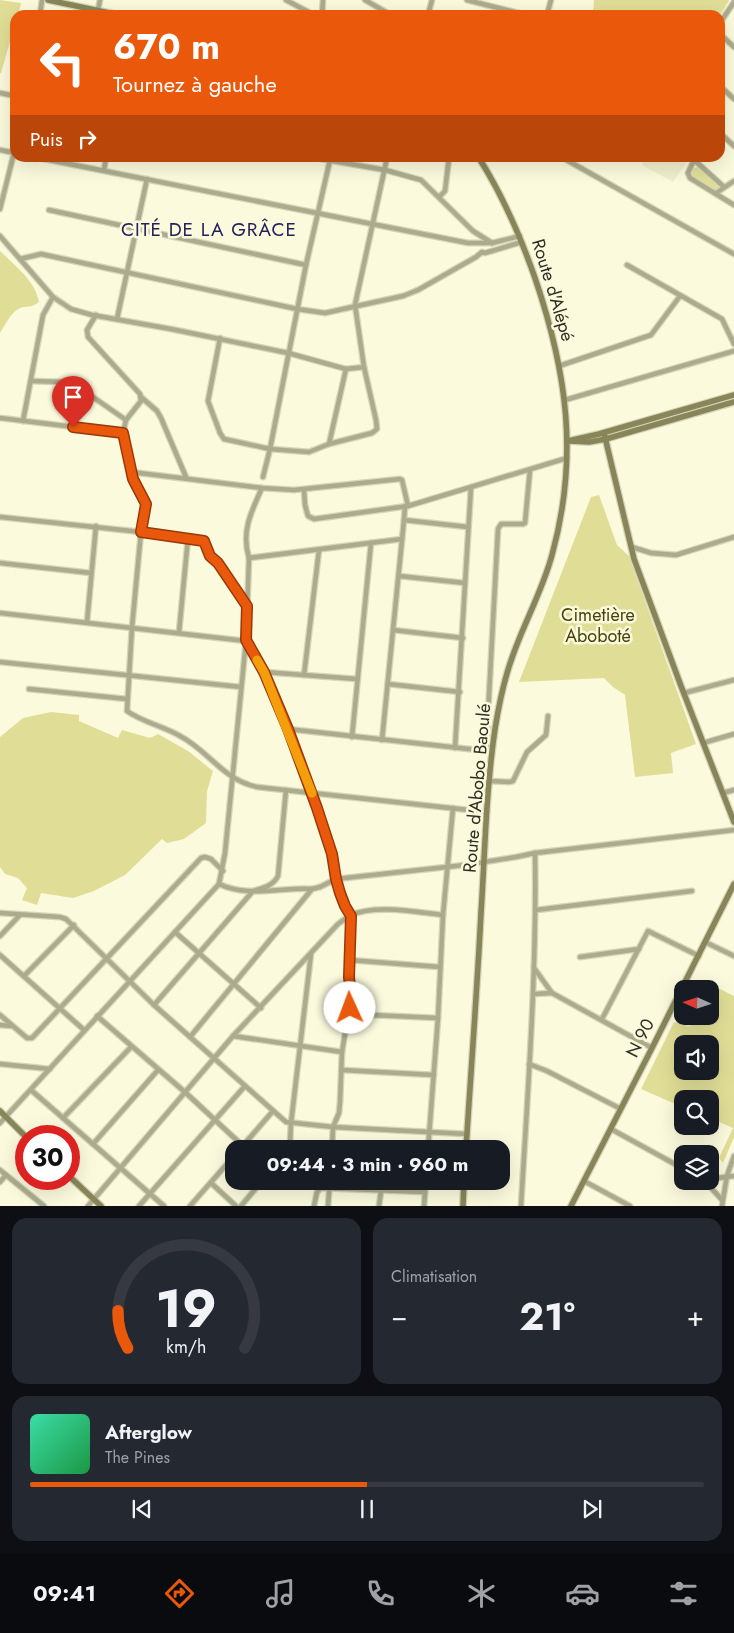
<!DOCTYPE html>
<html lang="fr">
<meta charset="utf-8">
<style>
body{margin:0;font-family:Jost,sans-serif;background:#242831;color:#f1f3f6;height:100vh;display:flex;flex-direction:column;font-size:19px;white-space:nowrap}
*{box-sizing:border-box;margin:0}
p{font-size:16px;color:#9ea1a6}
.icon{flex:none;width:28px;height:28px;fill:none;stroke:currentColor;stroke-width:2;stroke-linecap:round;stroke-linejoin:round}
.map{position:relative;height:1206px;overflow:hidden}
.drawer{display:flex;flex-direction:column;gap:12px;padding:12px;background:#0d0f14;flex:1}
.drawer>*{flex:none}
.banner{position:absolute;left:10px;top:10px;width:715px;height:152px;border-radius:15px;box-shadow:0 5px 20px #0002;background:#ea580c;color:#fff;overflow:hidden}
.needle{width:32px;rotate:273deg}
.buttons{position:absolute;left:674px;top:980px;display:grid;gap:10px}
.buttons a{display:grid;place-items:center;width:45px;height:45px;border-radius:10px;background:#171b24;box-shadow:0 5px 20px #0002;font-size:25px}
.speed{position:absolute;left:15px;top:1125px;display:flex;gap:10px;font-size:25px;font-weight:700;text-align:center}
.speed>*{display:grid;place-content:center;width:65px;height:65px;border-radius:50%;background:#171b24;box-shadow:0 5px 20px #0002;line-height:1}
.speed .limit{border:8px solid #d22;background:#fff;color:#111}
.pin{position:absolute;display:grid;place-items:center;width:42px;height:42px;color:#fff;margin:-51px -21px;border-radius:50% 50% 50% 0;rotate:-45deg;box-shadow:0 0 5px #0007}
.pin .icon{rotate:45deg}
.me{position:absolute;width:55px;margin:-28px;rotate:358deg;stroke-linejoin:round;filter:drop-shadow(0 0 4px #0008)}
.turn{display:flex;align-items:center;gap:18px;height:105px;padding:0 20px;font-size:22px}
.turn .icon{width:65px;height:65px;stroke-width:2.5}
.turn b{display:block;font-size:35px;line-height:42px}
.then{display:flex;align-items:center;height:48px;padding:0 20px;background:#0003;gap:10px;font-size:19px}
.big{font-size:38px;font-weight:700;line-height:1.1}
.drawer .card{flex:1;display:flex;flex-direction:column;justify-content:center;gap:8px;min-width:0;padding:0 18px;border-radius:15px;background:#242831}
.drawer .dial{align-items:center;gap:0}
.dial svg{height:130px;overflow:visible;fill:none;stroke:#363941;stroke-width:7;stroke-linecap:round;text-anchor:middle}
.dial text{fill:#f1f3f6;stroke:none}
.song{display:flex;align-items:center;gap:15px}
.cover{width:60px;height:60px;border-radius:8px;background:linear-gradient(135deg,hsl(160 70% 55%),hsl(140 70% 35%))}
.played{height:5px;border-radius:2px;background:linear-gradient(90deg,#ea580c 50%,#363941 50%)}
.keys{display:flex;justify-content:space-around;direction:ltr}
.heat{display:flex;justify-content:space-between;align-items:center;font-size:28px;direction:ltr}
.drawer .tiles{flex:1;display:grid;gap:12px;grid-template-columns:1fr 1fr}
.card:last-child{grid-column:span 2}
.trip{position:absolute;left:225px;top:1140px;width:285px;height:50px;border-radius:15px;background:#171b24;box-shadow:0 5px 20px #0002;font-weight:700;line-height:50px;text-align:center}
.menu{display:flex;height:80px;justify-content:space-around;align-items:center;background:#090b0e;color:#9ea1a6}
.menu .icon{width:35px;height:35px}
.menu .current{color:#ea580c}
.menu b{font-size:22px;color:#f1f3f6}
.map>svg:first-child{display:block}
</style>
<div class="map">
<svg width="734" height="1206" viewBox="0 0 734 1206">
<rect width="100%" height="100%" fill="#fbfadd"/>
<!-- built -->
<polygon fill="#f0efcb" points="646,158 687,158 689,159 673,182 642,165"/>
<!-- green -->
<g fill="#e0de96" fill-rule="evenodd">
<polygon points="0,0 21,3 18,15 15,15 15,24 1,73 0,73"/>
<polygon points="594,0 729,0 729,1 720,15 593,15"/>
<polygon points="698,167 721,187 715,191 690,177 694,168"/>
<path d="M0,251c15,15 35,29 39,51 -10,7 -10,3 -19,6 -9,4 -15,17 -20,25z"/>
<polygon points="599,495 617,545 629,556 696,744 671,753 673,773 635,777 625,695 613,687 604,678 519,682 591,497"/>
<polygon points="51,712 79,715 79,721 118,738 122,730 150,738 158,734 188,751 213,771 207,791 206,823 184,839 167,843 162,839 125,875 94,891 73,898 41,893 37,905 22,900 27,888 18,878 5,874 0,867 0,737 23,718"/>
<path d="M706,982l28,14v141l-11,26 -4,-5 14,-30 -23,-10v-19h-28v8l-41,-18 33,-67 18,5 -8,-5 3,-6h23v-27h-7zM682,1044h28v27h-28z"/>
</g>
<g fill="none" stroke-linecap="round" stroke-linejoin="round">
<defs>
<g id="street">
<polyline points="286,0 314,15"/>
<polyline points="365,0 391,15"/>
<polyline points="467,0 526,15"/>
<polyline points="98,10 100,0"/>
<polyline points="40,15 42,0"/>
<polyline points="322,15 323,0"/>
<polyline points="428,15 432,0"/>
<polyline points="547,15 551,0"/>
<polyline points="720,23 734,2"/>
<polyline points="720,34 734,47"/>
<polyline points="720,86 734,99"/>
<polyline points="0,93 15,96"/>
<polyline points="720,133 734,146"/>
<polyline points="0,150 15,153"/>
<polyline points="39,158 468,243 492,243 520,236"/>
<polyline points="316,158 385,170 421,180 473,231 492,243"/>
<polyline points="563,158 734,254"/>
<polyline points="692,158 724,187"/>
<polyline points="694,160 688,173 690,178 734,205"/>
<polyline points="104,170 106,158"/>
<polyline points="716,193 734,181"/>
<polyline points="439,197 445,191 449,158"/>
<polyline points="0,209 15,149"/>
<polyline points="49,210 306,265"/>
<polyline points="0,236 53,297 71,309 92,315 171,329 288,353 346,369"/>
<polyline points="20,259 41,254 297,309 325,313 403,296 418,290 476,257 482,252 485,253 522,242"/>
<polyline points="627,265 722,319 734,344"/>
<polyline points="96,315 87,330 88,337 140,394 141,401 126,420 123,433 133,479 146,504 141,532 204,541 210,556 217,563 247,606"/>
<polyline points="117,319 147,179"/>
<polyline points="220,338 208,401 220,433 224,439 270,449 309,452 329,444 346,369 364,367 355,305 387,158"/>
<polyline points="559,366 651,335 680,296"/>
<polyline points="31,381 63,382 80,388 126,420"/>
<polyline points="141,397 157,411 161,418 186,477"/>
<polyline points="565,400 734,351"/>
<polyline points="0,418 123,433"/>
<polyline points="23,421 43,315 53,297"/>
<polyline points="329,444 372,433 377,429 376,420 364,367"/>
<polyline points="131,472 262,488 294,490 400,479 402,480 408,506"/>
<polyline points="263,477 270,449 306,265 330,160"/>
<polyline points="304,490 305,505 308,516 314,519 408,506 471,487"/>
<path d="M0,517l141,15 -9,95 -5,84c15,11 36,15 53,25 29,15 43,44 77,51l230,25"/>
<polyline points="404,520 405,506"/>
<polyline points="632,547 651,553 676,555 734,537"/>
<polyline points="249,558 402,539"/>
<polyline points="0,563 91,573"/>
<polyline points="399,576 465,583"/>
<polyline points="0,613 246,641 264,672 288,729 312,793 332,854 336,879 345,906 351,915 349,977 351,997 342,1052 340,1102 339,1113 333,1127 332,1149"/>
<polyline points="87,622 96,526"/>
<polyline points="393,630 463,638"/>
<polyline points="179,632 188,538"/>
<polyline points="0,662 241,687"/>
<polyline points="264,672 357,679"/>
<polyline points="304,675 319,550"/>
<polyline points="388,684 460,692"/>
<polyline points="29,689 127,699"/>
<polyline points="684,693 734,680"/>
<polyline points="288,729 487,751"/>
<polyline points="352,737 371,543"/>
<polyline points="382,740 404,520 468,527"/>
<polyline points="703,743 734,734"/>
<polyline points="455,748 471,487 567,458"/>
<polyline points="486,751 498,529 501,524 523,524 525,523 530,470"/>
<polyline points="490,781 509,782 513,781 527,752 546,735 548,716"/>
<polyline points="723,793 734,790"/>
<path d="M219,884c29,14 62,3 93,5"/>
<polyline points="536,910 692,891"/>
<polyline points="0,913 60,917 66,919 154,1005 286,1122 333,1127 467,1134"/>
<polyline points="175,932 261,1008"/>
<polyline points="0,936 20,915"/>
<polyline points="705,942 734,956"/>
<polyline points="0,955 84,1030"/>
<polyline points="580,957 639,949"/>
<polyline points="349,960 440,967"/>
<polyline points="534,968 552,993 652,1048"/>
<polyline points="24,976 74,925"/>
<polyline points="533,994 552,993"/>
<path d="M154,1005l99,-114c10,-3 20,-5 25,-15l8,-86"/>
<polyline points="349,1014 438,1018"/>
<polyline points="0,1015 27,1038 32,1038 201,858 205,857 211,859 223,871"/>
<polyline points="97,1016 186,1093 243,1146"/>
<polyline points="602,1019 648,931 699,956"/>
<polyline points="0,1025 11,1026"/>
<polyline points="233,1036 342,1052"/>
<polyline points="190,1037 312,889 320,887 336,879 465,865 516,857 535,853 734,830"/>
<polyline points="0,1064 50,1069"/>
<polyline points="529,1064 547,1071 621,1109"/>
<polyline points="342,1070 434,1075"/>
<polyline points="31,1090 164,1206"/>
<polyline points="63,1118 131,1047"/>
<path d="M0,1123l219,-239 6,-31 21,-212 3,-83c-8,-26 2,-46 13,-70"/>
<polyline points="611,1129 682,1168"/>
<polyline points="93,1144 158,1070"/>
<polyline points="240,1149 273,1111"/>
<polyline points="288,1149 290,1144 291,1123 311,954"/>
<polyline points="428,1149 438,1018 443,915 453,808"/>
<polyline points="0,1170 44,1206"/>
<polyline points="710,1179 734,1176"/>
<polyline points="584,1181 630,1206"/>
<polyline points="705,1181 722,1200"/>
<polyline points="0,1182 6,1175"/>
<polyline points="211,1183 236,1206"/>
<path d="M88,1206l145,-170 105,-112c4,-3 8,-6 13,-9 25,-11 65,-3 92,0"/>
<polyline points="139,1206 245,1086"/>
<polyline points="190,1206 234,1156"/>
<polyline points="241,1206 262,1181"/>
<polyline points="314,1206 317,1192 321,1188 425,1192"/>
<polyline points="328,1206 330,1181"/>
<polyline points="379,1206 381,1191"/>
<polyline points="424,1206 426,1181"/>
<path d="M521,1206c7,-118 16,-236 14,-353"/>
<polyline points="722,1206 727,1176 734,1156"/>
</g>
<g id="secondary">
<polyline points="48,0 119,15"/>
<polyline points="604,433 634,559 681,686 734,822"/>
<polyline points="568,441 599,434 734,395"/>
<polyline points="569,441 589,442 606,439 734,402"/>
<polyline points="0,1111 26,1137"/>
<path d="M466,1149c5,-79 11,-157 15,-236 4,-61 5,-123 14,-184 4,-25 9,-50 18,-74 12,-34 30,-66 39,-100 27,-98 15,-183 -17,-277 -15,-43 -32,-82 -56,-120"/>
<polyline points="69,1176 101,1206"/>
<polyline points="463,1206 464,1181"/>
<polyline points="571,1206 652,1048 734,884"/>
</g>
</defs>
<!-- street casing -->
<use href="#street" stroke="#d6d5bc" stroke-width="7"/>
<!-- secondary casing -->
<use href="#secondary" stroke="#d6d5bc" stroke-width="8"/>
<!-- street -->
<use href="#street" stroke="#acac8d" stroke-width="4.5"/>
<!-- secondary -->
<use href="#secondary" stroke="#888658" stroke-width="5.5"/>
</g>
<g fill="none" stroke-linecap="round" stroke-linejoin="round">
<defs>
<polyline id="route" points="73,427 123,433 133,479 146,504 141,532 204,541 210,556 218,563 247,606 246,640 264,672 288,729 317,808 332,854 336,879 340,893 345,906 351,916 349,977 351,997 350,1008"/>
</defs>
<!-- route casing -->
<use href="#route" stroke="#983908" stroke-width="12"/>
<!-- route -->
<use href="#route" stroke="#ea580c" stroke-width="9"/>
<!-- slow -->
<polyline stroke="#f59e0b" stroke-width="9" points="257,660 264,672 312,793"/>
</g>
<g text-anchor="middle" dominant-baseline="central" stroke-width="5" stroke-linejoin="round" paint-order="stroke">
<!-- street labels -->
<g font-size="18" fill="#2e2e23" stroke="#fbfadd">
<text transform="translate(553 290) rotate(73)">Route d'Alépé</text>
<text transform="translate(477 788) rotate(-85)">Route d'Abobo Baoulé</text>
<text transform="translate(640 1038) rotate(-63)">N 90</text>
</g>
<!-- park labels -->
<g font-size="18" fill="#464308" stroke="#fbfadd">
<text x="598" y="615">Cimetière<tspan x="598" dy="21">Aboboté</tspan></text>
</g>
<!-- neighbourhood labels -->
<g font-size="19" letter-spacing="1" fill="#26215b" stroke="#fbfadd">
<text x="209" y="229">CITÉ DE LA GRÂCE</text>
</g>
</g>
</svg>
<div class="buttons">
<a><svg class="needle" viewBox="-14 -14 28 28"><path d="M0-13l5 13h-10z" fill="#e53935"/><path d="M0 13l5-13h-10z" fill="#9ea1a6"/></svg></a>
<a><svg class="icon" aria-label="sound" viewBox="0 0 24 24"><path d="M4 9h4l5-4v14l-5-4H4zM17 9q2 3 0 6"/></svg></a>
<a><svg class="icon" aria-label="search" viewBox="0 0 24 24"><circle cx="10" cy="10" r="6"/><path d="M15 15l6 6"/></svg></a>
<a><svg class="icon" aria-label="layers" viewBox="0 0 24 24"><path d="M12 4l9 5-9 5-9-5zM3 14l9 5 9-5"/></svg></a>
</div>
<div class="speed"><div class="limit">30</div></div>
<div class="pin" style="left:73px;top:427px;background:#d93025"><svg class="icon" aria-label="arrive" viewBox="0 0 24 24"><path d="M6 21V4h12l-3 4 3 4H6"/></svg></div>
<svg class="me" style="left:350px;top:1008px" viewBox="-20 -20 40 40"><circle r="19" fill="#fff"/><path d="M0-13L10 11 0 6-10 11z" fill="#ea580c"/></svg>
<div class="trip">09:44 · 3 min · 960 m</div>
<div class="banner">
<div class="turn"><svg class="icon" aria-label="left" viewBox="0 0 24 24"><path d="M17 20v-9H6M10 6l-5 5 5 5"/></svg><div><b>670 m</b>Tournez à gauche</div></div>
<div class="then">Puis<svg class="icon" aria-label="right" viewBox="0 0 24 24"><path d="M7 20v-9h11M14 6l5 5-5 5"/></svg></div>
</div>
</div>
<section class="drawer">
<div class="tiles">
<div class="card dial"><svg viewBox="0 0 100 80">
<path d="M14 69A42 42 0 1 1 86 69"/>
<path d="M14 69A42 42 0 0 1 8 46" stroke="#ea580c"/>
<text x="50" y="56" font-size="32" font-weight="700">19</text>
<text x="50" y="72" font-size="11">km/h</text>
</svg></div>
<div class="card"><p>Climatisation</p>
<div class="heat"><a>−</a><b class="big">21°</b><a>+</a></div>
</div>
<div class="card">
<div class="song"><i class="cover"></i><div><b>Afterglow</b><p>The Pines</p></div></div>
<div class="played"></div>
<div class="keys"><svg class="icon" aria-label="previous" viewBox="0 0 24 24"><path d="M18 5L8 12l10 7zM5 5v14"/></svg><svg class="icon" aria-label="pause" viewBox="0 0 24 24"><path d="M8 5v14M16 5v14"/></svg><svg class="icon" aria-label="next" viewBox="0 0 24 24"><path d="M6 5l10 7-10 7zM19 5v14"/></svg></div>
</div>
</div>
</section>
<nav class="menu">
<b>09:41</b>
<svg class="icon current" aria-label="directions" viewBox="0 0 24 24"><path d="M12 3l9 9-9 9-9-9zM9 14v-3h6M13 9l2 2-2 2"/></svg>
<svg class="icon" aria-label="music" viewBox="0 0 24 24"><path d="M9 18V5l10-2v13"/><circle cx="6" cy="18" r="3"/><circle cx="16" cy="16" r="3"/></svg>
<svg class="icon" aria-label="phone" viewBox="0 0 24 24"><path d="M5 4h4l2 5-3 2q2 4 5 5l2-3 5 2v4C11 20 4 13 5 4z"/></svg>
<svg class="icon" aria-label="climate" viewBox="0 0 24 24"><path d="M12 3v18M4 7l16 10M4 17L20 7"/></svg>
<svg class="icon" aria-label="car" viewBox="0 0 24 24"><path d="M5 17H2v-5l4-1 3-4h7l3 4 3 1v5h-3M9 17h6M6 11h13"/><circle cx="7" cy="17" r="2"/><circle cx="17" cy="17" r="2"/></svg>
<svg class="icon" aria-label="filters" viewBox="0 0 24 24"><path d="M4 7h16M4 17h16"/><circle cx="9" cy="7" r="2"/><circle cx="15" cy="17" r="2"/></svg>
</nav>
